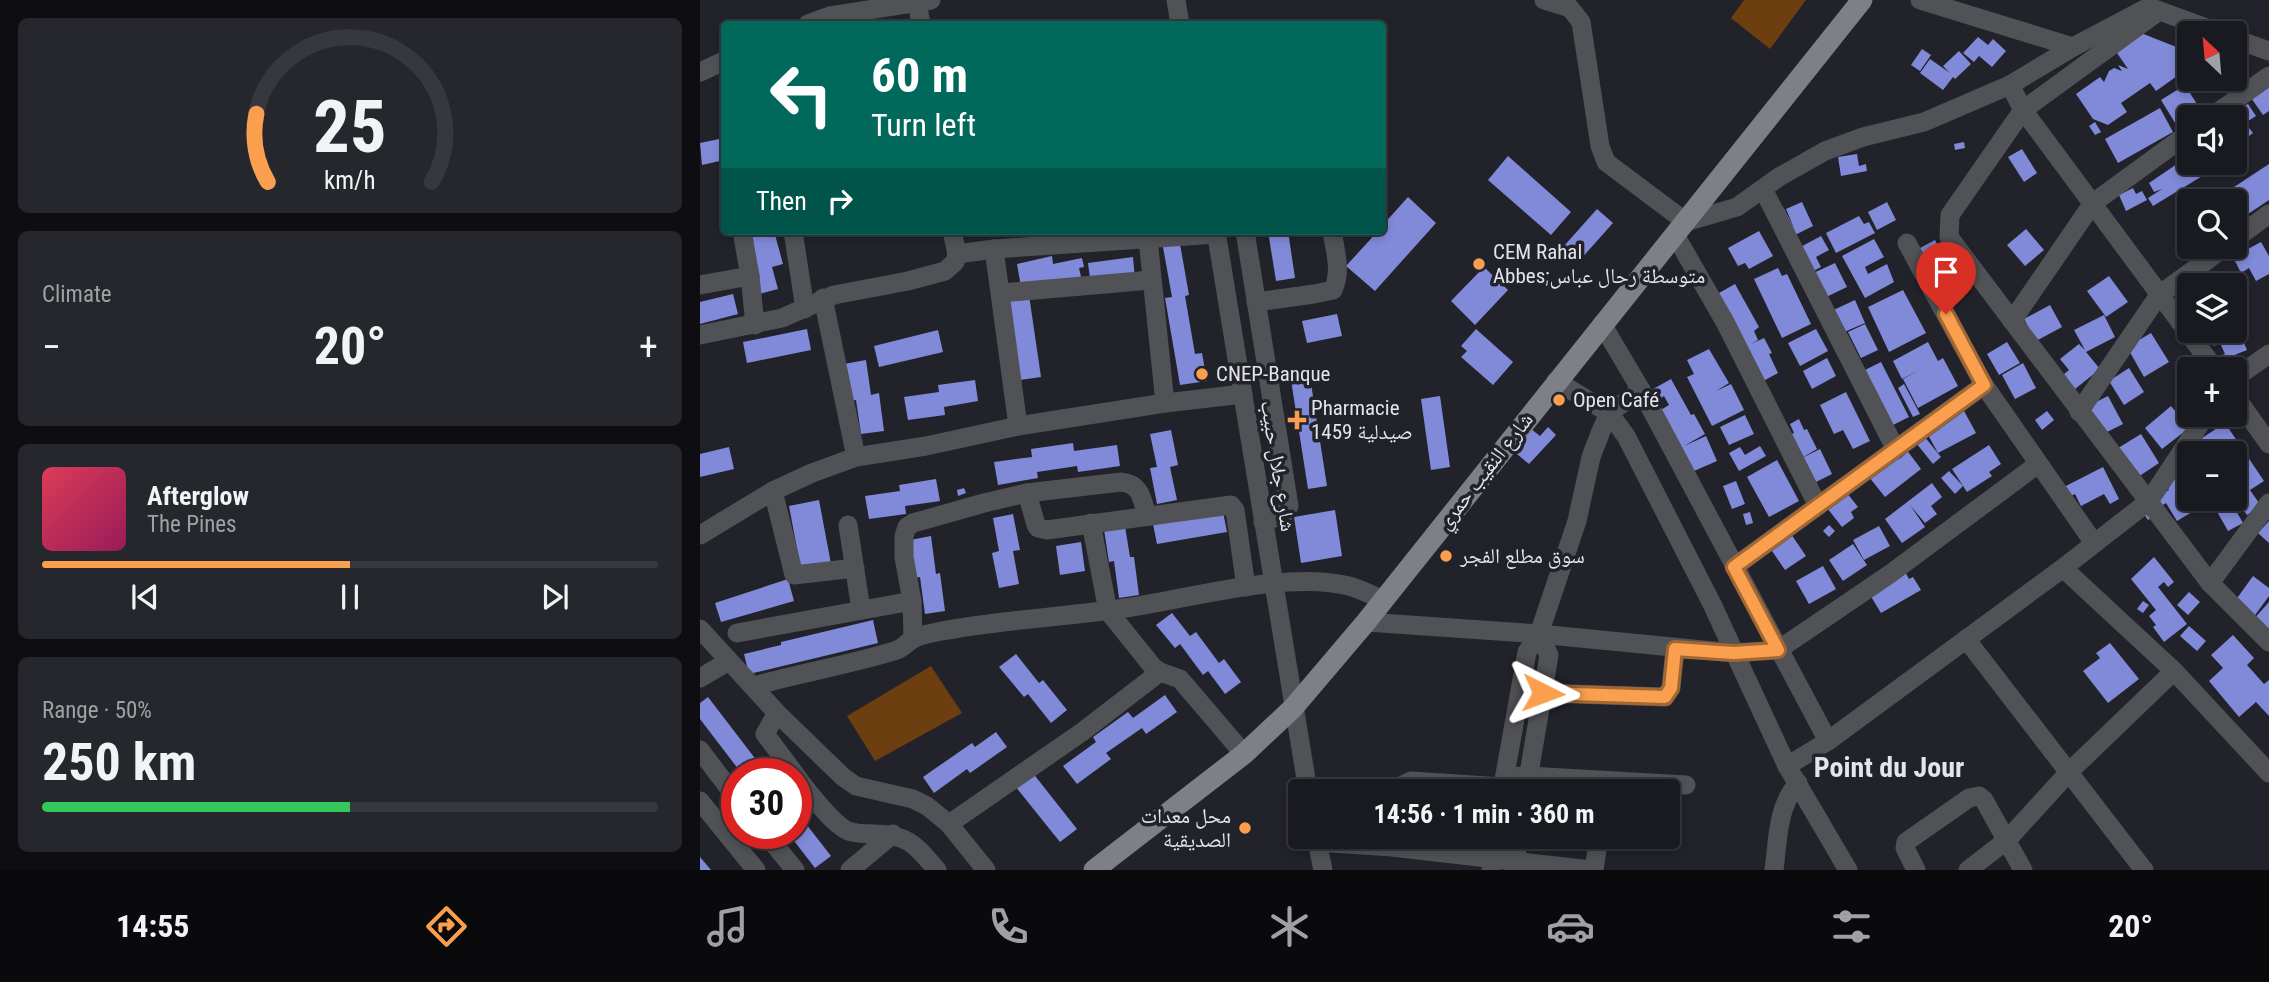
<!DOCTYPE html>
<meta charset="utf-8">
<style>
body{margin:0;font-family:"Roboto Condensed","Noto Naskh Arabic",sans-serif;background:#26272d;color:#f1f3f6;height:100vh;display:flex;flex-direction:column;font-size:26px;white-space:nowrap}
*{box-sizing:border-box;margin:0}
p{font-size:23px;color:#9fa1a5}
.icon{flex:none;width:38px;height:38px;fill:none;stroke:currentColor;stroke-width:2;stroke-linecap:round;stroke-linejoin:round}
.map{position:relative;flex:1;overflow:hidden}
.side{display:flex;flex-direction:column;gap:18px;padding:18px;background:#0e0e12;width:700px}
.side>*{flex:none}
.hud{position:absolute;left:21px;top:21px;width:665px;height:214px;border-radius:7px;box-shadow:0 4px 10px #0003,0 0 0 2px #37383e;background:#00695c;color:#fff;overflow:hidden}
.needle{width:46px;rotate:334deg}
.buttons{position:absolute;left:1477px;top:21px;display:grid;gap:14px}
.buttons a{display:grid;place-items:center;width:70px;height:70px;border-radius:7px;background:#191a20;box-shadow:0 4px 10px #0003,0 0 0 2px #37383e;font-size:35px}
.speed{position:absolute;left:21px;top:758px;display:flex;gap:14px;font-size:35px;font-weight:700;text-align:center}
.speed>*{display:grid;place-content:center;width:91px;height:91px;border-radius:50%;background:#191a20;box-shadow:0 4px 10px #0003,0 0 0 2px #37383e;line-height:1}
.speed .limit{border:10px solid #d22;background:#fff;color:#111}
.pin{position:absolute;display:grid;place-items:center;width:60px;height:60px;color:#fff;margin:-72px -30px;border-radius:50% 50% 50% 0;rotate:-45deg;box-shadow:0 0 7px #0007}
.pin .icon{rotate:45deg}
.me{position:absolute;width:77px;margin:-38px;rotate:93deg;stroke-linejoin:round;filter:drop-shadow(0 0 5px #0008)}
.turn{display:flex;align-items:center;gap:24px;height:147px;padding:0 35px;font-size:32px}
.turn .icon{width:91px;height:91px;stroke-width:2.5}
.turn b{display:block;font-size:49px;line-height:60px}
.then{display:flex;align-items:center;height:66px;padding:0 35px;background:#0003;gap:14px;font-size:26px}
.big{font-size:52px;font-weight:700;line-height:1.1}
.side .widget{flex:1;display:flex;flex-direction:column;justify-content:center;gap:10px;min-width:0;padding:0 24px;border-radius:10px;background:#26272d}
.side .dial{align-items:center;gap:0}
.dial svg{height:182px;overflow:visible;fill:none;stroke:#37383e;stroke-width:7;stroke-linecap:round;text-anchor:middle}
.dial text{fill:#f1f3f6;stroke:none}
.song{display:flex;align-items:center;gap:21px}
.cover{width:84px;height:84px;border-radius:10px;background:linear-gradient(135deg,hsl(350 70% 55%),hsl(330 70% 35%))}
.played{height:7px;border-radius:4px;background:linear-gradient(90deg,#fa9f4e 50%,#37383e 50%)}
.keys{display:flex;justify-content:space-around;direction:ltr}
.heat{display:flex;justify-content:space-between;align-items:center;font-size:38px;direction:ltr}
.charge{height:10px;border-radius:5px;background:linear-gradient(90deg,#34c759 50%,#37383e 0)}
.trip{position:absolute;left:588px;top:779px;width:392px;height:70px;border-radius:7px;background:#191a20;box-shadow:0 4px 10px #0003,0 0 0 2px #37383e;font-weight:700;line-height:70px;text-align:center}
.menu{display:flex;height:112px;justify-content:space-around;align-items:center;background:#0a0a0d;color:#9fa1a5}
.menu .icon{width:49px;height:49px}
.menu .selected{color:#fa9f4e}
.menu b{font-size:32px;color:#f1f3f6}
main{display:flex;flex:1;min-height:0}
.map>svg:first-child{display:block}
</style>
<main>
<section class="side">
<div class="widget dial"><svg viewBox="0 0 100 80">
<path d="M14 69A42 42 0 1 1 86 69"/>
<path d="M14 69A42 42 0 0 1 9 39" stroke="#fa9f4e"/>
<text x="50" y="56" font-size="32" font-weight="700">25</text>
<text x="50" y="72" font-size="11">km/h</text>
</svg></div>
<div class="widget"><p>Climate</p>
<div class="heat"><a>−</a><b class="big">20°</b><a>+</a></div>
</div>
<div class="widget">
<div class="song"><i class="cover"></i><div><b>Afterglow</b><p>The Pines</p></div></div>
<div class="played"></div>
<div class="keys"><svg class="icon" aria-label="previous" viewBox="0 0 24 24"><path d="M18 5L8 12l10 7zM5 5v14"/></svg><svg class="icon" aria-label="pause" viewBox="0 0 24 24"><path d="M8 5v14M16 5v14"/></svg><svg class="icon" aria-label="next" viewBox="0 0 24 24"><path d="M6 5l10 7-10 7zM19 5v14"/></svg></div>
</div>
<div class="widget"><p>Range · 50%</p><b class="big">250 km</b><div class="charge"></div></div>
</section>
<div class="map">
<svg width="1569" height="870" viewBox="0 0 1569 870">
<rect width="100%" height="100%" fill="#21222a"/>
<!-- green -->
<g fill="#6c3e10">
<polygon points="1044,0 1106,0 1070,49 1031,18"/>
<polygon points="231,666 262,713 175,761 147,716"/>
</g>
<!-- building -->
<g fill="#808ad9">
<polygon points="1441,33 1489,52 1489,59 1485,62 1480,74 1456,91 1450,83 1421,103 1427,112 1408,125 1393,119 1376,94 1400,77 1404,82 1409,71 1414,68 1422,71 1418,65 1428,69 1417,53"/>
<polygon points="1278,37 1288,45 1293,39 1306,51 1292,67 1279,56 1274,62 1263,53"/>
<polygon points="1222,49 1231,55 1220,71 1211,65"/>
<polygon points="1259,51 1271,64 1255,79 1253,77 1243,90 1220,73 1230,59 1250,73 1243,66"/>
<polygon points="1569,79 1569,111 1563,115 1549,95"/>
<polygon points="1485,85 1500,109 1487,117 1489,125 1480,131 1461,100"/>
<polygon points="1548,104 1556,116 1545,123 1553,133 1535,147 1535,117 1541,126 1543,125 1538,118 1544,114 1540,108"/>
<polygon points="1460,108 1473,132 1418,163 1405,139"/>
<polygon points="1395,122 1401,132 1395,135 1389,126"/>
<polygon points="24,138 24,160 2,165 0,143"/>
<polygon points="1264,142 1265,148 1255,150 1254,144"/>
<polygon points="1322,149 1337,173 1324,182 1308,157"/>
<polygon points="1489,150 1489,163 1503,163 1509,172 1453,206 1448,198 1462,189 1454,192 1449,183 1480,162 1478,157"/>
<polygon points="1157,154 1159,166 1166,164 1167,171 1141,176 1138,157"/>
<polygon points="808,156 871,212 851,235 788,180"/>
<polygon points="1569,164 1569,200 1548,214 1531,189"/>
<polygon points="1433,188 1436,194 1442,191 1447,200 1426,211 1419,195"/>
<polygon points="708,197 736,223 675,291 646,266 678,231 682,231 682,226"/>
<polygon points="1102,202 1113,226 1085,240 1083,207 1094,228 1086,209"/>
<polygon points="1187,202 1196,220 1177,230 1168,212"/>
<polygon points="897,209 913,223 880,260 864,246"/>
<polygon points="1159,216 1164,224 1169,222 1175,233 1136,253 1126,233"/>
<polygon points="1326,229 1344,250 1325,266 1307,245"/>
<polygon points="41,231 74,231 83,264 72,267 78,289 48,297"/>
<polygon points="568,231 588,231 595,278 576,281"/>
<polygon points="1059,231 1073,256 1049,269 1045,263 1038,266 1028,248"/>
<polygon points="1121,236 1129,250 1116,257 1121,267 1104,276 1091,252"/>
<polygon points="1174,239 1184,257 1165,267 1168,274 1187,264 1194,282 1165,298 1142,256"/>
<polygon points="1235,240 1245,259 1223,274 1211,253"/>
<polygon points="1561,242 1569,256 1569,274 1556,281 1549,268 1541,273 1533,257"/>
<polygon points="480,244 489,295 485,296 495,354 502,353 507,381 480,385 465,298 472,297 463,247"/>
<polygon points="352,256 353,264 382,258 384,267 379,268 382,281 321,287 317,264"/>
<polygon points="433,257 435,280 391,286 388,263"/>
<polygon points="1135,263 1147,287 1118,301 1107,276"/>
<polygon points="784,267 808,290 775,325 751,301"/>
<polygon points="1078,268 1082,276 1087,274 1111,324 1082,338 1054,279"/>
<polygon points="1409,276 1428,302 1406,317 1387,291"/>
<polygon points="1250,277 1264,297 1255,304 1240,283"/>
<polygon points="1035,284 1059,327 1054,331 1058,340 1051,344 1064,338 1072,353 1069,354 1078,373 1054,386 1010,298"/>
<polygon points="1203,290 1226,333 1189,352 1168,307"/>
<polygon points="1489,292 1489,313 1487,309 1480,313 1473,302"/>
<polygon points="33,294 38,314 0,324 0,302"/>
<polygon points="329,295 341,377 320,380 308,298"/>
<polygon points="1155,300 1165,323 1135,336 1125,314"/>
<polygon points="1350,305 1362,327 1336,341 1324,319"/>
<polygon points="637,314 642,336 607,343 602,321"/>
<polygon points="1404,315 1415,337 1386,352 1400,369 1370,393 1358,379 1369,370 1360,359 1379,344 1385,350 1374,330"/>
<polygon points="1165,324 1178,350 1161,358 1148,332"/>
<polygon points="107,329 111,350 47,363 43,342"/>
<polygon points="776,329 813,362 793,385 761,357 767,351 761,346"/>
<polygon points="1116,329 1128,351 1100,366 1088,343"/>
<polygon points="238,330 243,352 179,367 174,346"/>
<polygon points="1526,332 1529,337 1514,346 1511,341"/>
<polygon points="1451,333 1469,362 1444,377 1427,347"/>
<polygon points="1540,334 1547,350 1522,360 1520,356 1525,354 1520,343"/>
<polygon points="1228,342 1238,361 1243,358 1258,386 1218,408 1203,379 1219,370 1202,379 1193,361"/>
<polygon points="1307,342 1320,363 1299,375 1287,354"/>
<polygon points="1009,349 1029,383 1016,391 1031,384 1044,410 1012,426 987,377 994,374 987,360"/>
<polygon points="1127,358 1136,376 1112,389 1103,371"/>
<polygon points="166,360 171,395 179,393 184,431 161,434 156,400 150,401 144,364"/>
<polygon points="1181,362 1209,417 1183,430 1159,373"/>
<polygon points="1323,363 1336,388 1315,399 1302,375"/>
<polygon points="1429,368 1444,392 1424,405 1409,381"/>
<polygon points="610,377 627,486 608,489 591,380"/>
<polygon points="971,379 991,415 994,414 1005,434 984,446 1006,436 1017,461 994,471 954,414 969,405 964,396 952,404 946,393"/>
<polygon points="275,380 278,401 244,407 245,415 208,420 204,397 239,392 238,385"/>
<polygon points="1204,384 1220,414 1213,417 1198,388"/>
<polygon points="1146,392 1170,441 1153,449 1143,430 1134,434 1120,405"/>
<polygon points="740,396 750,467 731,470 721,399"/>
<polygon points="1408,396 1423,424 1401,435 1386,407"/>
<polygon points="1471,406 1489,428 1462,449 1445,428"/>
<polygon points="1263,409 1276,433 1238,453 1228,435"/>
<polygon points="1347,411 1354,420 1342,430 1335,420"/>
<polygon points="1045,415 1054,434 1029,445 1020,427"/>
<polygon points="1099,419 1104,430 1107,429 1117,449 1100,459 1120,449 1132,474 1106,487 1085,437 1094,433 1090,424"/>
<polygon points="1525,423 1564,481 1550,490 1561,506 1547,515 1535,498 1535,453 1513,453 1502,438"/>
<polygon points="848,427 856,435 829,464 812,450 831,429 840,436"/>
<polygon points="471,430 478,465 470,467 477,500 457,504 450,468 457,467 450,434"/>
<polygon points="1441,434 1459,463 1429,483 1410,453"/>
<polygon points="1224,436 1241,457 1233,464 1216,443"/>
<polygon points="373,443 374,451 417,445 420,466 378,472 377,466 337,472 338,478 298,485 294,462 332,457 331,449"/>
<polygon points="1289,445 1301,464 1289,472 1292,476 1267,492 1252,469"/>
<polygon points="1060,446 1066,456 1039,471 1029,453 1040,447 1045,455"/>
<polygon points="29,447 34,469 0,477 0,454"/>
<polygon points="1206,449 1221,469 1185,497 1169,477"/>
<polygon points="1077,460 1099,501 1069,517 1047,477"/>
<polygon points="1489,460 1489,492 1483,497 1492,512 1477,521 1466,503 1453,511 1456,515 1448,520 1440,508 1469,490 1461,478"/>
<polygon points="1403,467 1419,499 1410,504 1404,494 1381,506 1375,494 1363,500 1358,490"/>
<polygon points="1249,471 1263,486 1255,494 1241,478"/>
<polygon points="236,479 240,501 205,506 206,514 169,519 165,496 200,491 199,485"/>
<polygon points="1036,481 1045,504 1032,509 1023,486"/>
<polygon points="1232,483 1242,497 1231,506 1237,514 1225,523 1210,505 1225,527 1202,543 1185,519"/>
<polygon points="264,488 266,493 258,496 257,490"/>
<polygon points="1147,493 1158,507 1151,512 1154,518 1142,527 1127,508"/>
<polygon points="119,500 132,569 102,575 89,506"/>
<polygon points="1530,500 1543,523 1528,531 1515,508"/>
<polygon points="635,510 642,556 601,563 594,517"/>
<polygon points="523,512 527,532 457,544 453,524"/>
<polygon points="1050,512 1053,523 1046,525 1043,514"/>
<polygon points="313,514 320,550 313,551 319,584 299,588 292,553 299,551 293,518"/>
<polygon points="424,520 430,557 434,557 439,595 419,598 414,561 409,562 403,523"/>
<polygon points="1569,521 1569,543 1558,533"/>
<polygon points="1129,525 1135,531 1129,537 1123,531"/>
<polygon points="1179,526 1190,546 1164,560 1153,540"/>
<polygon points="1091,534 1106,556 1085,570 1070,548"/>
<polygon points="231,536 236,574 240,573 245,611 225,614 220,577 215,578 210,540"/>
<polygon points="381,542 385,571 360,575 356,546"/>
<polygon points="1153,544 1167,565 1143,581 1129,560"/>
<polygon points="1454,557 1474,582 1468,587 1464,582 1458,587 1487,624 1464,642 1453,627 1456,625 1449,616 1456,610 1431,579"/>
<polygon points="1123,566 1136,589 1109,604 1096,581"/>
<polygon points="1203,568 1209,579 1213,577 1221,590 1181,613 1167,590"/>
<polygon points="1553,576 1569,588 1569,596 1550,622 1530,608"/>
<polygon points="88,579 94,601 21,622 15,603"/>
<polygon points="1489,592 1500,602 1488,615 1477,605"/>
<polygon points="1443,601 1449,605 1443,613 1437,609"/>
<polygon points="1569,602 1569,645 1552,621"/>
<polygon points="472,613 490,636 496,632 519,663 524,659 541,682 525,694 508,671 503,675 480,644 475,648 456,625"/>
<polygon points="173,620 178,643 49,674 44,654 81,645 81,642"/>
<polygon points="1489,626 1506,641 1497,651 1480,636"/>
<polygon points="1533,635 1554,658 1547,665 1564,684 1569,680 1569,716 1556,702 1539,717 1509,681 1523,668 1511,655"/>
<polygon points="1410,643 1439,679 1408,703 1383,671 1400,658 1396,653"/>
<polygon points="316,654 339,683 343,680 367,710 351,723 328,694 324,697 299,667"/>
<polygon points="465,695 477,712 446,734 442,728 406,753 411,759 377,784 363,766 396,742 393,737 428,712 433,718"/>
<polygon points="8,697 67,774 42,774 0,719 0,703"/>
<polygon points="296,732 307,747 270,773 267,769 234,793 223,777 272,743 275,747"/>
<polygon points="332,772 377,829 360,842 315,786"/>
<polygon points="96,811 131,856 115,868 88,833 96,833"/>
<polygon points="0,857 11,870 0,870"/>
</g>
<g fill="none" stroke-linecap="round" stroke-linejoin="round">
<!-- minor -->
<g stroke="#515256" stroke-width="19">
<polyline points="476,0 480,24"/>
<polyline points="844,0 870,8 881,22 900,146 906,162 986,222 1037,207 1079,177 1125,151 1163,137 1224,122 1310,85 1373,47 1445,9"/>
<polyline points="1220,0 1373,47"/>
<polyline points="217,2 221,24"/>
<polyline points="1449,7 1520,33"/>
<polyline points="1459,11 1323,110 1250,215 1249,237 1510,583 1569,642"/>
<polyline points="108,24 130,16 231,0"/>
<polyline points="1535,39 1569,51"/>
<polyline points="0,72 24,61"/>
<polyline points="1310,85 1323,110 1515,369"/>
<polyline points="1511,117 1569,76"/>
<polyline points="1063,189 1196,450"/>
<polyline points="42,231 50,276 55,325"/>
<polyline points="93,231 105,309"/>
<polyline points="516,231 608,791"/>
<polyline points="545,231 589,506 583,515 563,522"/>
<polyline points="975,235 1025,322 1118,506"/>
<polyline points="448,239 465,403"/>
<polyline points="1535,239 1569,214"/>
<polyline points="1207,243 1284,385 1394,543"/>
<polyline points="294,249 318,426"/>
<polyline points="257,254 294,249 517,234"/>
<polyline points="0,285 50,276"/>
<polyline points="301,293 451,280"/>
<polyline points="123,298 156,457"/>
<path d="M556,302l58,-8 19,-4c9,-19 2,-39 -1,-59"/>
<polyline points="1312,321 1393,203 1489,133"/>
<polyline points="902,324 941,390 1128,741"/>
<polyline points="0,335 82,318 134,295 208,281 245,271 255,262 257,254 252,231"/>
<polyline points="1535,378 1569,354"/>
<polyline points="856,381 909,413 926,436 1012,604 1087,766 1148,870"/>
<polyline points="1535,396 1569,444"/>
<polyline points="1379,412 1459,295 1525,247"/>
<polyline points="73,491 94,575 155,568"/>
<polyline points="327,493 336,525 338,528 347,530 531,505 535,510 546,587"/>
<polyline points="391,523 408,611 453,667 460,672 480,679 544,754"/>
<polyline points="148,525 161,610"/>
<polyline points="0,535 73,491 112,473 156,457 226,446 318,426 465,403 543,394"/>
<polyline points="1034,567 1284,385"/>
<polyline points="1363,568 1474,671 1569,773"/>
<polyline points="1510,583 1569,503"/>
<polyline points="666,622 839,634 1034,653 1078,650 1190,574 1338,464"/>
<polyline points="0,629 77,713 143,777 156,786 213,799 227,806 249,824 286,870"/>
<polyline points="37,633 212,601"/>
<path d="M213,639l-1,-38 -8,-44v-21l3,-9 6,-4 71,-20 43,-10 94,-11c20,2 21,17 26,34"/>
<polyline points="1266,639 1444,870"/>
<polyline points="0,678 29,661"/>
<path d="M54,686c46,-13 94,-21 140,-35 8,-2 11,-6 17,-11 8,-5 21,-7 31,-9 63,-12 127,-14 190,-24 63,-10 155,-36 217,-21 11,3 23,9 34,14"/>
<polyline points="843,693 965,697 971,688 975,649"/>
<polyline points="77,713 65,734 95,774"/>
<polyline points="0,750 37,799"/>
<polyline points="1087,766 1128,741 1363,568 1449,501 1506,415"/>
<path d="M96,776c12,15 35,47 52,55 9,3 18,3 27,3 35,1 41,12 62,36"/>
<polyline points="806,777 828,776 986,785"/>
<polyline points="701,791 703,785 711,781 803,787"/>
<polyline points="802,791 827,652 839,634 877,521 891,457 901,431 909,413 941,390"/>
<polyline points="826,791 849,655 839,634"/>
<polyline points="0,801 56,870"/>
<polyline points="249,824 382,732 460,672"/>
<polyline points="65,833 95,870"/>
<polyline points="616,836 623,870"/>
<polyline points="617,842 692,847 891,870"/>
<polyline points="150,870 193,834"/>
<polyline points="791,870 795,836"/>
<polyline points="814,870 819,836"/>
<polyline points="894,870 899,836"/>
<path d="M1074,870c4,-30 3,-63 24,-87"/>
<polyline points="1216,870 1205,848 1206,842 1269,798 1279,796 1284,800 1323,870"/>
<polyline points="1268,870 1307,840 1369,772 1474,671"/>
</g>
<!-- major -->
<polyline stroke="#7e8088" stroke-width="21" points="394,870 544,754 593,708 666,622 1162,0"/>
</g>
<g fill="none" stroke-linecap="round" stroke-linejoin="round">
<defs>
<polyline id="route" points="843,693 965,697 971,688 975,649 1034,653 1078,650 1034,567 1284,385 1246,314"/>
</defs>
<!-- route casing -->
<use href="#route" stroke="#a26733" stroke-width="18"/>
<!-- route -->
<use href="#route" stroke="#fa9f4e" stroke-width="12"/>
</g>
<!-- markers -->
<g fill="#fa9f4e" stroke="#21222a" stroke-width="2.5">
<circle cx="779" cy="264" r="7"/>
<circle cx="502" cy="374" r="7"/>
<circle cx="859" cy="400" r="7"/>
<path d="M593.5 409.5h7v7h7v7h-7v7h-7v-7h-7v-7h7z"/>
<circle cx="746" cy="556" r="7"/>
<circle cx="545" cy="828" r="7"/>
</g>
<g text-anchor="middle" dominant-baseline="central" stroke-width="7" stroke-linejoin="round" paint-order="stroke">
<!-- poi labels -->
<g font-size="21" fill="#e4e5ea" stroke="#21222a" text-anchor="start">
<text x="793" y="252">CEM Rahal<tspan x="793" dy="24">Abbes;متوسطة رحال عباس</tspan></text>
<text x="516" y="374">CNEP-Banque</text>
<text x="873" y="400">Open Café</text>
<text x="611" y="408">Pharmacie<tspan x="611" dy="24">1459 صيدلية</tspan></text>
<text x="760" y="556">سوق مطلع الفجر</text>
<text x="531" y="816" text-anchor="end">محل معدات<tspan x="531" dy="24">الصديقية</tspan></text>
</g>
<!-- street labels -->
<g font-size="21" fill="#e4e5ea" stroke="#21222a">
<text transform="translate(578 466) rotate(81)">شارع جلال حبيب</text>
<text transform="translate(785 471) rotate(-52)">شارع النقيب حمري</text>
</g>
<!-- district labels -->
<g font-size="28" font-weight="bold" fill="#e4e5ea" stroke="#21222a">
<text x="1189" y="767">Point du Jour</text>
</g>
</g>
</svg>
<div class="buttons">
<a><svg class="needle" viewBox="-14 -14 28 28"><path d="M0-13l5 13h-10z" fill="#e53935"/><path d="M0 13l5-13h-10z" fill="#9fa1a5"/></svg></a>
<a><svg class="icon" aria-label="sound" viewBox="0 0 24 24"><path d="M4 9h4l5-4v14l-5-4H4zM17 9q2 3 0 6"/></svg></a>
<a><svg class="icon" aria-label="search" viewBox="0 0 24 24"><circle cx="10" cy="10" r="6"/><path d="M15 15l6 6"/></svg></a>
<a><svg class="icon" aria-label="layers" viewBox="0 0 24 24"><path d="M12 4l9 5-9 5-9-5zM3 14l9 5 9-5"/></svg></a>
<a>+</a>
<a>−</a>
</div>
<div class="speed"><div class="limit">30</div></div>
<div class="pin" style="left:1246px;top:314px;background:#d93025"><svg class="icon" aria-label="arrive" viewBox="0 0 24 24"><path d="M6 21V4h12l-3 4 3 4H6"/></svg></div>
<svg class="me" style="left:843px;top:693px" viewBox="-20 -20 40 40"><path d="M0-17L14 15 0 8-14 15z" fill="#fa9f4e" stroke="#fff" stroke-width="4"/></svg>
<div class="trip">14:56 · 1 min · 360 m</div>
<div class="hud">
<div class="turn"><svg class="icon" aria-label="left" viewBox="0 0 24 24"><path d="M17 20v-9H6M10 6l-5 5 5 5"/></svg><div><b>60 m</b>Turn left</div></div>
<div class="then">Then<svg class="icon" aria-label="right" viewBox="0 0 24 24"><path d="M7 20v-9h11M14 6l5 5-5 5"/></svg></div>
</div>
</div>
</main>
<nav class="menu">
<b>14:55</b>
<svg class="icon selected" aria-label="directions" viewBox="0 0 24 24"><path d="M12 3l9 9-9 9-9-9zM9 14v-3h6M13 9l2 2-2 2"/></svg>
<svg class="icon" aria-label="music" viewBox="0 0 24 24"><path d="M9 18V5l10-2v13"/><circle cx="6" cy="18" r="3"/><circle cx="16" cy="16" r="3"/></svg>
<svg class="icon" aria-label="phone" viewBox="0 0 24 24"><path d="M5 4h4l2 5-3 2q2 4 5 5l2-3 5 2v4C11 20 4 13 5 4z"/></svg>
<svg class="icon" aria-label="climate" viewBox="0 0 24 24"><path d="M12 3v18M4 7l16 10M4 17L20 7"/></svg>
<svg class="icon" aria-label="car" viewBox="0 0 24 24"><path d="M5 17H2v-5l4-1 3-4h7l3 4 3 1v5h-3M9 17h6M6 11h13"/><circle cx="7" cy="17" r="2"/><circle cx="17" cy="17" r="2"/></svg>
<svg class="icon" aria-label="filters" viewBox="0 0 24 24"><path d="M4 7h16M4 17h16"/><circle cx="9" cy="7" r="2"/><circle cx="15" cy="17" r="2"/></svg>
<b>20°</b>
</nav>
